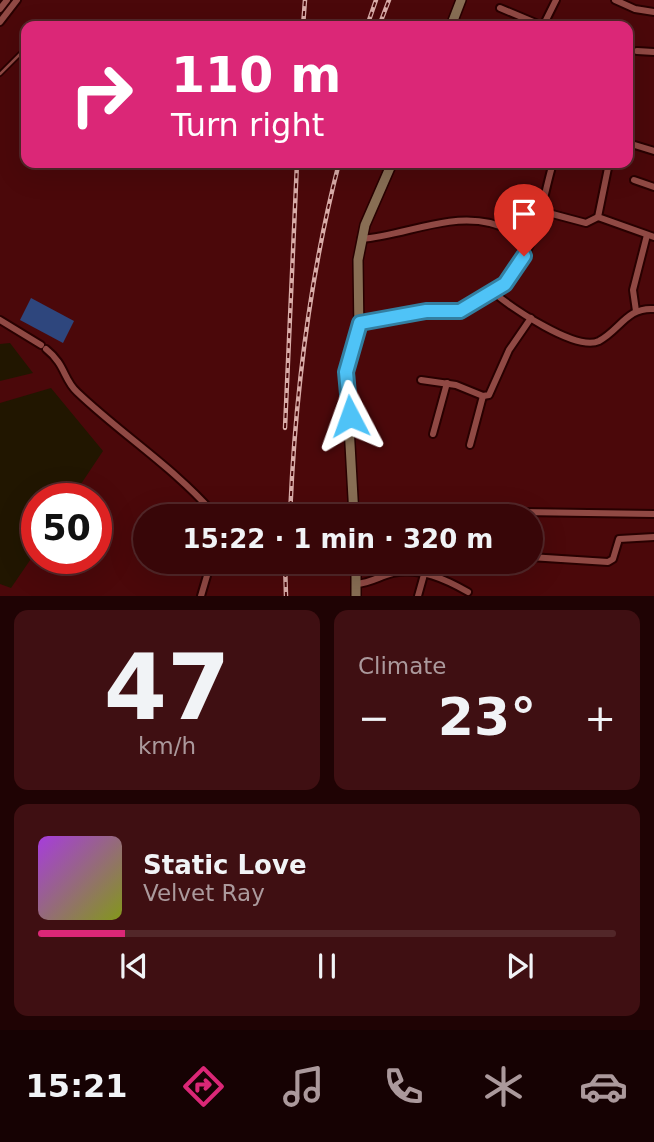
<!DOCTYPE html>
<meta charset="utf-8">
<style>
body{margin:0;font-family:"DejaVu Sans",sans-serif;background:#3f0f12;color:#f1f3f6;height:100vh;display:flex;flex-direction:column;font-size:26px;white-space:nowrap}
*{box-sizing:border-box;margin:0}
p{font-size:23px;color:#ab999c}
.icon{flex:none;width:38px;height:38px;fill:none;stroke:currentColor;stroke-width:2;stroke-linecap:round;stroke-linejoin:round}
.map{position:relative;height:596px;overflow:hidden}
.panel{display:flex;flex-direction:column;gap:14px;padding:14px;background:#1f0304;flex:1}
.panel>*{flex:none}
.top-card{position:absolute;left:21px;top:21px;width:612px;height:147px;border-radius:14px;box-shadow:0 7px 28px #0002,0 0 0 2px #522729;background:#db2777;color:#fff;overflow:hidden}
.speed{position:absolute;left:21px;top:483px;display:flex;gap:14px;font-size:35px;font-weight:700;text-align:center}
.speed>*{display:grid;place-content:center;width:91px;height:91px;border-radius:50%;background:#380608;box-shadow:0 7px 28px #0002,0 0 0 2px #522729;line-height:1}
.speed .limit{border:10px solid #d22;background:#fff;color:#111}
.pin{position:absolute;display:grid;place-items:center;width:60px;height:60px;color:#fff;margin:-72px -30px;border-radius:50% 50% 50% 0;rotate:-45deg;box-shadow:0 0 7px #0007}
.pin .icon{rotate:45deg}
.me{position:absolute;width:77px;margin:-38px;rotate:356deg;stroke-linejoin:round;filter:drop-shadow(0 0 5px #0008)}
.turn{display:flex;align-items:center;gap:24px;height:147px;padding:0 35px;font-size:32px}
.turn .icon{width:91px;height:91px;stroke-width:2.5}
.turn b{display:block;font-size:49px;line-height:60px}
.big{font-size:52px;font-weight:800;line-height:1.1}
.panel .tile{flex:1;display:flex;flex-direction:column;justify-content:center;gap:10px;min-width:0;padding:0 24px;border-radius:14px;background:#3f0f12}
.panel .dial{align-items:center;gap:0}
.dial b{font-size:91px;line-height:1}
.song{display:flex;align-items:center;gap:21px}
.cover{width:84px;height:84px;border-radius:10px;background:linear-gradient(135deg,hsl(280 70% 55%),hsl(70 70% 35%))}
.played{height:7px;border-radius:4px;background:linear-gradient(90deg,#db2777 15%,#522729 15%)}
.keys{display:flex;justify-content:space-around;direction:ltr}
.heat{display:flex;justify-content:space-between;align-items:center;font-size:38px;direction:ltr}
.panel .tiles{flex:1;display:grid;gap:14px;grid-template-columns:1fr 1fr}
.tile:last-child{grid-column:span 2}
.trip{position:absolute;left:133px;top:504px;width:410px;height:70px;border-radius:35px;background:#380608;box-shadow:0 7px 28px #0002,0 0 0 2px #522729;font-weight:800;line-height:70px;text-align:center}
.dock{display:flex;height:112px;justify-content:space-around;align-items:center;background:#160203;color:#ab999c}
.dock .icon{width:49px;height:49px}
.dock .on{color:#db2777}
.dock b{font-size:32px;color:#f1f3f6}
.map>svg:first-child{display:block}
</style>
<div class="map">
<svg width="654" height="596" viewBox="0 0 654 596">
<rect width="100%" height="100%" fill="#4b080a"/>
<!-- water -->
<g fill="#211600">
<polygon points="10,343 33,373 0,381 0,344"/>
<polygon points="51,388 103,451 71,499 37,499 37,550 11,588 0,584 0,403"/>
</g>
<!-- building -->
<polygon fill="#2e467d" points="31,298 74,321 63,343 20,320"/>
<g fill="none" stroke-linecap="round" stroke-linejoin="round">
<defs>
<g id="lane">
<polyline points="53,26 59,24 71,26"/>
<polyline points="0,74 26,48"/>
</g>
<g id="street">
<polyline points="615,0 635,9 654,12"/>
<polyline points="500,8 543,26"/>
<polyline points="0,9 7,0"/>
<polyline points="0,22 17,0"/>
<polyline points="543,26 556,0"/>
<polyline points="637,51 654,52"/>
<polyline points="628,143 654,151"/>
<polyline points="609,163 598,217 654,237"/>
<polyline points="634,180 654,187"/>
<polyline points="541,211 586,223 598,217"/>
<path d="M361,239c43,-3 85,-26 129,-16 15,4 28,10 41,15"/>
<path d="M493,292c42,-26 47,-85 60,-129"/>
<polyline points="636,311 633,290 647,235"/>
<polyline points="0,320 41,345"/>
<path d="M360,323l67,-12h33l33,-19c18,15 83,60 106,49 21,-11 28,-34 55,-32"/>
<path d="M46,349c20,16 17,30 31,43 45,43 98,76 139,124"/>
<polyline points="421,380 456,385 483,396 489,395 509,350 531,318"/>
<polyline points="433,434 447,383"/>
<polyline points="470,445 483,396"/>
<polyline points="522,512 654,514"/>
<polyline points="530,557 608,562 613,559 619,539 654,537"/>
<path d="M356,584c15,-1 24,-8 37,-11 27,-6 54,7 75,19"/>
<polyline points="201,596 211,562"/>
<polyline points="418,596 425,571 432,562"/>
</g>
<g id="secondary">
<polyline points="451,26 461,0"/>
<polyline points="354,516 346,372 359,334 358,260 365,225 392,163"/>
<polyline points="356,562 356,596"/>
</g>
</defs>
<!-- lane casing -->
<use href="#lane" stroke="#280000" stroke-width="6"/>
<!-- street casing -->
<use href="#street" stroke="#280000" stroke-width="10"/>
<!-- secondary casing -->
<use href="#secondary" stroke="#280000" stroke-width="12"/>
<!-- lane -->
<use href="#lane" stroke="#904944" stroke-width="2.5"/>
<!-- street -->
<use href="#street" stroke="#904944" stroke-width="6"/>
<!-- secondary -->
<use href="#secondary" stroke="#886e54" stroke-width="9"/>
<defs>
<g id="rail">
<polyline points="303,26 305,0"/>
<polyline points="367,26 376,0"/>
<polyline points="379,26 389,0"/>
<polyline points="285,428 297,163"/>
<path d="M290,516c5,-119 19,-237 49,-353"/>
<polyline points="285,562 286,596"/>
</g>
</defs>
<!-- rail casing -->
<use href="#rail" stroke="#d9aca8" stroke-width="4.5"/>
<!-- rail -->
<use href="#rail" stroke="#4b080a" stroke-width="2" stroke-dasharray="5" stroke-linecap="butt"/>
</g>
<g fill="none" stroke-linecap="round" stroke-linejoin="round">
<defs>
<polyline id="route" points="350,416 346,372 360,323 426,311 460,311 505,284 524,256"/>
</defs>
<!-- route casing -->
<use href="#route" stroke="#337fa1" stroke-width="18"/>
<!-- route -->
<use href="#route" stroke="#4fc3f7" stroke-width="12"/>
</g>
</svg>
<div class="speed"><div class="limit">50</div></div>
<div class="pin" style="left:524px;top:256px;background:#d93025"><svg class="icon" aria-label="arrive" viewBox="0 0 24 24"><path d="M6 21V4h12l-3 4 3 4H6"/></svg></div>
<svg class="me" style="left:350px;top:416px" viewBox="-20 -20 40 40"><path d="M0-17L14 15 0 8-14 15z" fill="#4fc3f7" stroke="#fff" stroke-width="4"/></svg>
<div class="trip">15:22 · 1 min · 320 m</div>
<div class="top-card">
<div class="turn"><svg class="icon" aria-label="right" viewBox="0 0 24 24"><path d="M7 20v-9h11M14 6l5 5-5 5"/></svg><div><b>110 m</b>Turn right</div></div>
</div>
</div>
<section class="panel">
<div class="tiles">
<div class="tile dial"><b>47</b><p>km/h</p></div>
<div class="tile"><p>Climate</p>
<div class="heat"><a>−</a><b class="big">23°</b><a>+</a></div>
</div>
<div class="tile">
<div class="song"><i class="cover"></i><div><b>Static Love</b><p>Velvet Ray</p></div></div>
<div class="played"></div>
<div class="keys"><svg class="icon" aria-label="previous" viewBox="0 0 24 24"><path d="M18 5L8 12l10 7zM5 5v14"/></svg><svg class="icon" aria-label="pause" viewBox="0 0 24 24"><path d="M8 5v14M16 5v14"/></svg><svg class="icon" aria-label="next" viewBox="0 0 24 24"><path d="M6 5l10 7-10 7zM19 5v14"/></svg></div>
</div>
</div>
</section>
<nav class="dock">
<b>15:21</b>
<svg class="icon on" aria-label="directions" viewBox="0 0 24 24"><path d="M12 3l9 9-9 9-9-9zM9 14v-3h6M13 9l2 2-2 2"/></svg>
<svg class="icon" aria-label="music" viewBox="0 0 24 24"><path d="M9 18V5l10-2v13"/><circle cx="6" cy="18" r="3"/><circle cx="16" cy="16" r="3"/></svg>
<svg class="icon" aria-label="phone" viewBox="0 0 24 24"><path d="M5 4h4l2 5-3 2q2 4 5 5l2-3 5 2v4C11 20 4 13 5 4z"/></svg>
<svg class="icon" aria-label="climate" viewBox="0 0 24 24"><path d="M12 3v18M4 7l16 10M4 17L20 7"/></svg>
<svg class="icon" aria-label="car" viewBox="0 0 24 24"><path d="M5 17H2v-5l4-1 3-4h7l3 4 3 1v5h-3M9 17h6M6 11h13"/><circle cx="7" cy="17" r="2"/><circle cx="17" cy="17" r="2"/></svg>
</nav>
